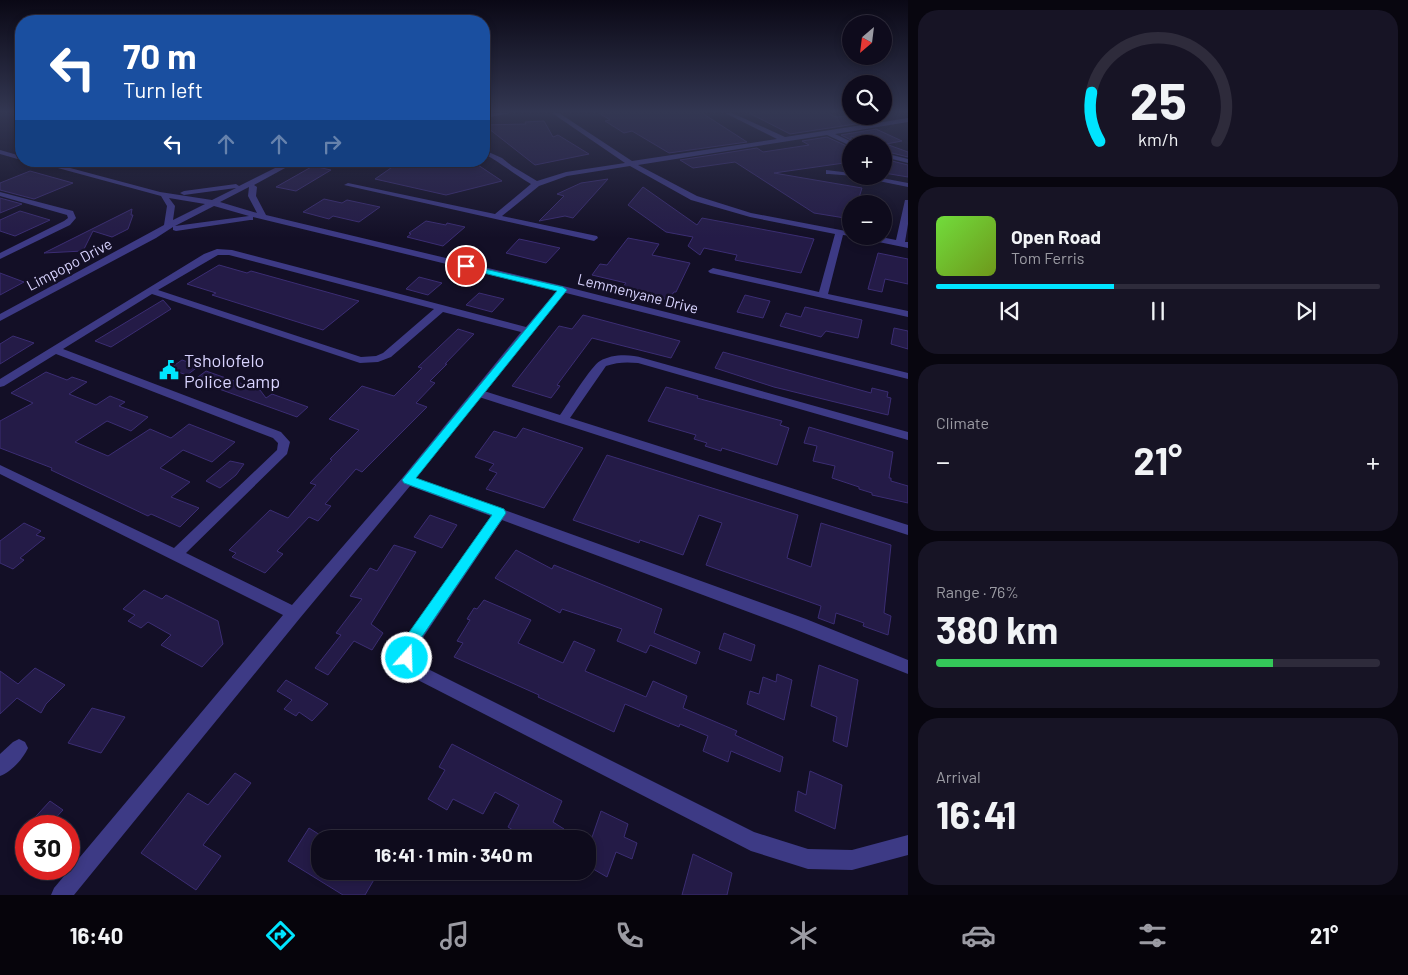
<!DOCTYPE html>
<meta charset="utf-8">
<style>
body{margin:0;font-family:Barlow,sans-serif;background:#171425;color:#f1f3f6;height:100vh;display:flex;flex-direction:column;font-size:19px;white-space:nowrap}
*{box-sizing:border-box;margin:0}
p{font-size:16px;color:#9b9ba3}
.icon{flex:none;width:28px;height:28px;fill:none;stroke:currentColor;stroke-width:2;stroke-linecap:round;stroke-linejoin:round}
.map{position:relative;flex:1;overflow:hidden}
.drawer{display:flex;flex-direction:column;gap:10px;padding:10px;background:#08060f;width:500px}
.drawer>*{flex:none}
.banner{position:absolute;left:15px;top:15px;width:475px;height:152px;border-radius:20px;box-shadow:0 2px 8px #0003,0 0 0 1px #2e2b3b;background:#1a4fa0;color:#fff;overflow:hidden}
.needle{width:32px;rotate:208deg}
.controls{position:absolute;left:842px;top:15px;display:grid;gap:10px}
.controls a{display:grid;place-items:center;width:50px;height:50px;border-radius:50%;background:#0e0b1c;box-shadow:0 2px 8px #0003,0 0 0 1px #2e2b3b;font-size:25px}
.speed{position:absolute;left:15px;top:815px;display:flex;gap:10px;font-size:25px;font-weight:700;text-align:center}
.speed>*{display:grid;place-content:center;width:65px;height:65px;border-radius:50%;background:#0e0b1c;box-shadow:0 2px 8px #0003,0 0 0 1px #2e2b3b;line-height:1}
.speed .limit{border:8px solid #d22;background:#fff;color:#111}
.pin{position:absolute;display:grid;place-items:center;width:42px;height:42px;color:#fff;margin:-21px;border:2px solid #fff;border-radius:50%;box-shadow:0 1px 5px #0007}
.me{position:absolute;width:55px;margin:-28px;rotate:20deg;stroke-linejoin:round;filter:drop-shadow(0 0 4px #0008)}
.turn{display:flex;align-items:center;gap:18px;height:105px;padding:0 25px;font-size:22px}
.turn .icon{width:65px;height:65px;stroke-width:2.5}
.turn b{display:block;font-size:35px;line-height:42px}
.lanes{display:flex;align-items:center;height:48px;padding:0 25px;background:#0003;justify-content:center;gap:25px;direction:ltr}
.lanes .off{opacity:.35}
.big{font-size:38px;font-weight:700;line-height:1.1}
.drawer .card{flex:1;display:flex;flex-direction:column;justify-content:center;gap:8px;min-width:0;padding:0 18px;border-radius:20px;background:#171425}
.drawer .dial{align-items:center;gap:0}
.dial svg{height:130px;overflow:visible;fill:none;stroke:#2e2b3b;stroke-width:7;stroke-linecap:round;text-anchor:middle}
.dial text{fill:#f1f3f6;stroke:none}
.song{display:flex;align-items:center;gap:15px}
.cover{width:60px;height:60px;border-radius:8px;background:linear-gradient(135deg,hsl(100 70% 55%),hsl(80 70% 35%))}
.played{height:5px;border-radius:2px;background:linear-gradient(90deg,#00e5ff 40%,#2e2b3b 40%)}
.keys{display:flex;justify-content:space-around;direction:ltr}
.heat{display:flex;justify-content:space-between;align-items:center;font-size:28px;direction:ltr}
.charge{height:8px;border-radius:4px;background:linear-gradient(90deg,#34c759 76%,#2e2b3b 0)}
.trip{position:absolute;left:311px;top:830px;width:285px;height:50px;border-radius:20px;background:#0e0b1c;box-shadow:0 2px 8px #0003,0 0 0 1px #2e2b3b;font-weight:700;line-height:50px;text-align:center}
.menu{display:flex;height:80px;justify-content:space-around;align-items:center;background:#06040b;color:#9b9ba3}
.menu .icon{width:35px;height:35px}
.menu .on{color:#00e5ff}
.menu b{font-size:22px;color:#f1f3f6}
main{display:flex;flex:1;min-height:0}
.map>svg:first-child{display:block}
</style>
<main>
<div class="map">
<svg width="908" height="895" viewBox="0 0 908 895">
<rect width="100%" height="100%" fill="#130f26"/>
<!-- building -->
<g fill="#241b47" stroke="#3b2d73">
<polygon points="599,113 702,113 747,142 669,153 632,131 624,133 605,121 610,120"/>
<polygon points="749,113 828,113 836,117 846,116 862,123 790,134"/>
<polygon points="544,121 553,137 558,135 589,154 535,165 484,125 526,124 525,122"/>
<polygon points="876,129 902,141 886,144 908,152 908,157 884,151 884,144 870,144 851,136 851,140 841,135"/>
<polygon points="827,137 851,148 851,162 774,173 862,188 857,204 851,204 851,219 814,213 735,162 693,168 680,160 757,148 763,152 809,145 802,141"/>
<polygon points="884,159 908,165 908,177 884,173"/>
<polygon points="401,161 428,161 434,164 446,161 472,161 502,181 446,195 375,179"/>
<polygon points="313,166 331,170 296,191 276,187"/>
<polygon points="30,171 73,183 34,199 0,190 0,183"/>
<polygon points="608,179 573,218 565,216 539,221 564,196 557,194 581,183"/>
<polygon points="643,187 697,225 702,218 814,239 801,273 735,260 737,255 704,248 700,255 688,246 693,237 666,232 628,205"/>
<polygon points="0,198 22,204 0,213"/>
<polygon points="324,199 342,203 347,200 380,207 359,222 333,216 329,219 303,212"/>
<polygon points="132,209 131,215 133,215 128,229 112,237 93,231 83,251 44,253"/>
<polygon points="20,211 50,220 15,236 0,231 0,220"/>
<polygon points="426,221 446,225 447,223 465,227 443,246 407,237 411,234 409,233"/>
<polygon points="628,238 659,244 652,255 690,263 676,292 674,292 668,300 622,288 626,283 592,275 600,264 607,265"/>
<polygon points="519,239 524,240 560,248 546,263 506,253"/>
<polygon points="878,253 908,259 908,284 885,279 882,292 868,289"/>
<polygon points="219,265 247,273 251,271 359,301 323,330 212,295 216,293 187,284"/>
<polygon points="0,273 24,282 0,295"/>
<polygon points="419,277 442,283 428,295 406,289"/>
<polygon points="479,293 504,299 492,312 466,305"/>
<polygon points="745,295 770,301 763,318 737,312"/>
<polygon points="163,300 171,309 111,347 95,341"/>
<polygon points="805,307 862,320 858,338 826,331 821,337 780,326 786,313 801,317"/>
<polygon points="583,315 680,341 671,358 592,338 557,385 560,386 551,398 512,386 559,326 572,329"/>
<polygon points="894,328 908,331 908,349 891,344"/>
<polygon points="458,329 474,334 445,364 447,364 430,381 435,383 416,403 427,407 362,472 356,469 325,504 331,506 318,521 309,517 277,551 283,554 265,573 232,557 236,553 229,550 270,510 288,518 316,485 310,483 332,460 330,459 359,430 329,419 362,386 394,396 422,368 418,367"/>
<polygon points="13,336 34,343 0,364 0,344"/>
<polygon points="723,352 871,393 872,388 888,392 887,397 891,398 888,415 774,387 715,368"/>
<polygon points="182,360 199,366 187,375 169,369"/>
<polygon points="206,371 260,390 266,398 272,394 308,407 297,417 194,380"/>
<polygon points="46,372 67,380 72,377 87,382 69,394 96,405 110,396 125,402 119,406 148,417 131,431 107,421 75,442 108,456 150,429 171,438 189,424 235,442 212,462 183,450 160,468 190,482 171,497 199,508 180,527 151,514 148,516 51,470 52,468 0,448 0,421 33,403 11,393"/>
<polygon points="666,387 698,396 697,398 782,421 780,425 789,428 777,465 722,448 721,451 705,446 707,443 694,439 696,435 648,421"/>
<polygon points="809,427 893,452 889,478 891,478 891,481 908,486 908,503 872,495 872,493 859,489 859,487 832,478 835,466 813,461 817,446 804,443"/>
<polygon points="523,428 583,448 544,508 486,489 497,473 489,470 494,464 475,457 494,431 516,438"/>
<polygon points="607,455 798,515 787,558 811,567 821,523 891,545 884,613 891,616 888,635 863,626 864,623 836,613 834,624 818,618 821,606 706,565 722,523 699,515 683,555 640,540 639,543 573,520"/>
<polygon points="230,461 244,464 236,475 220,488 206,481"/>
<polygon points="430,515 457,525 442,548 414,537"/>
<polygon points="24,523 41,531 36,535 45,538 20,558 24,560 13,569 0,563 0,541"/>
<polygon points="394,545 416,552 371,624 383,633 372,650 354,641 328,675 315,668 341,635 336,633 362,599 350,596 370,568 377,571"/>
<polygon points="516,550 552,569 554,565 662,609 654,633 700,652 696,664 650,645 646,653 617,641 622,629 562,609 560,613 495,578"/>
<polygon points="144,590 162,599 166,595 218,621 223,644 202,667 161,645 171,635 148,622 141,628 128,621 135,615 123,609"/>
<polygon points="484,600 531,620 518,643 563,663 574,641 595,650 585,671 646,697 653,681 687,696 683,708 737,731 735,735 783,757 780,772 731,751 728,762 703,751 708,736 680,724 679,727 625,704 614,732 538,697 539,695 454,657 463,643 457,641 470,620 467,619 474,608 477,609"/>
<polygon points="724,633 755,645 751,661 719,649"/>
<polygon points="819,665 858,680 847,747 833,741 837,717 811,706"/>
<polygon points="35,668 65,685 46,704 41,713 17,698 0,714 0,671 18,684"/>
<polygon points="777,674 792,680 784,720 747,704 750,691 759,694 763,677 776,682"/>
<polygon points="286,680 328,704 312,721 299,712 296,716 284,709 292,700 277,691"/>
<polygon points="92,708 125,717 101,753 68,743"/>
<polygon points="452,744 562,801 553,822 564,829 560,839 528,839 508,827 519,805 495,792 483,814 453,799 447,810 428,799 445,770 439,767"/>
<polygon points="810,771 842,785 835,829 795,811 798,791 806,795"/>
<polygon points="235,773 251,783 203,845 221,856 196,890 141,853 188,793 208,805"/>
<polygon points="50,801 63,810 48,826 27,826"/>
<polygon points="601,811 628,824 624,837 637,843 632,859 616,852 607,877 588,866 588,849"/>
<polygon points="309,828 320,835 320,871 379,871 365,895 343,895 288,861"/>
<polygon points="693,854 732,873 727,895 682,895"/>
</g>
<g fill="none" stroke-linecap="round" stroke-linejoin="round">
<!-- minor -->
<g fill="#3d3a85" fill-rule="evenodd">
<polygon points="16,113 21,113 21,115 17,114"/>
<path d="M552,113h7l73,48 145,-22 -52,-26h7l53,24 84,-13 -16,-8h9l15,7 31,-5v4l-73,12 21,10h-5v2l-24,-11 -189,30 59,31 54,17 100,19 1,4 -9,-1 -15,59 80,17v6l-198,-44 -2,-2 5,-3 106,24 16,-58 -85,-17 -59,-17 -61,-34 -63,10 -28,10 -37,30 95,20 1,2 -4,3 -250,-56 4,-2 147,31 36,-30c-16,-9 -31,-22 -47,-30v-4l18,8 10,8 25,15 29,-9 59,-9z"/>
<polygon points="884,153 908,159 908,163 884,157"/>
<polygon points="826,170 851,173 851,176 871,176 908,183 908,187 854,176 829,174 826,174"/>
<polygon points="0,192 73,211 76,218 70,225 0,259 0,253 64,221 68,218 67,215 0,196"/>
<polygon points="905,200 908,200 908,224 905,242 908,242 908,248 859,238 858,236 876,236 896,240"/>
<path d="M217,249l15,1 294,77 34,-40h6v4l-82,100 76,24c8,-11 31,-49 40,-54 12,-7 30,-7 43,-3l265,74v8l-270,-77c-11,-1 -21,-1 -32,3l-36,52 338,107v10l-429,-138 -63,81 390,141 102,41v14l-114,-45 -292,-109 -84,125 -2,11 8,11 330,165 54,17 44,1 56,-15v20l-56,15 -44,-1 -57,-18 -339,-174 -13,-19 3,-15 89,-127 -81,-30 -110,132 -226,277h-23l3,-7 229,-273 -283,-141v-9l174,83 103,-98 1,-7 -5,-5 -217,-84 -52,32 -4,1v-8l204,-125zM218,255h11l205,54 -51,44 -7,3 -15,1 -203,-67zM152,294l208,69 18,-1 13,-5 52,-45 78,20 -118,145 -111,128 -106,-52 101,-99 3,-12 -9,-10 -218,-83z"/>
<path d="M19,739l6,3 3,6c-5,11 -17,24 -28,28v-22l13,-12z"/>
</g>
<!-- tertiary -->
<g fill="#3d3a85" fill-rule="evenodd">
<polygon points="495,113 511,113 484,118 484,114"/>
<polygon points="0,150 21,156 21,160 0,154"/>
<path d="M32,161h12l116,31 52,8 24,-12 -52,7 -4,-2 4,-2 52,-7 3,2 50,-25h9l-44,24 3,2 -1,9 10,19 297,71 345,87v6l-346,-87 -309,-75v3h-3l-74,11 -3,-1v-3l-17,11 -156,83v-7l164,-89 3,-19 -6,-10zM249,187l-1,9 9,17 -37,-11zM169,198l36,6 -32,16 2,-14zM214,206l35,10 -74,10z"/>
</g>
</g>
<!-- sky -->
<linearGradient id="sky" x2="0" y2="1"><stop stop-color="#0a0815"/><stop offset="0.47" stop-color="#333752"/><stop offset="1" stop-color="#333752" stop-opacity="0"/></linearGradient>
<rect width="908" height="238" fill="url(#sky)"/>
<!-- route -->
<polygon fill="#00e5ff" stroke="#0095a6" points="463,264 563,287 567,290 416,478 504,509 506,513 417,644 412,662 407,664 402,662 400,658 405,638 492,515 404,483 402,480 557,291 463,268"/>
<!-- icons -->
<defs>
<symbol id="civic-bare" viewBox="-9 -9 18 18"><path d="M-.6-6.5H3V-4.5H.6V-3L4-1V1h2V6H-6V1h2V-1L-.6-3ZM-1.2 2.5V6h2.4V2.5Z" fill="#00e5ff" stroke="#130f26" stroke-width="2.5" paint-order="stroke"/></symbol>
</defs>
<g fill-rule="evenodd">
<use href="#civic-bare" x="155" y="356" width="28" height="28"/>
</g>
<g text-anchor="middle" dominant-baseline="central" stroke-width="5" stroke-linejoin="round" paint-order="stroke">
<!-- far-street labels -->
<g font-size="15" fill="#d9d4ff" stroke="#130f26">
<text transform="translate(69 264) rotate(-28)">Limpopo Drive</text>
<text transform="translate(638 293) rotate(14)">Lemmenyane Drive</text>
</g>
<!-- poi labels -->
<g font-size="18" fill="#d9d4ff" stroke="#130f26" text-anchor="start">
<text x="184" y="360">Tsholofelo<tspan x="184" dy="21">Police Camp</tspan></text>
</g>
</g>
</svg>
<div class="controls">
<a><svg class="needle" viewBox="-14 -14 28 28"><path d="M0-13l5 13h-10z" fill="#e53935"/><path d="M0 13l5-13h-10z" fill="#9b9ba3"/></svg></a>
<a><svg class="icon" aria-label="search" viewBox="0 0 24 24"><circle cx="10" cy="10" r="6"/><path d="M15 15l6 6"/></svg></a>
<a>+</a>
<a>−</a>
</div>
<div class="speed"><div class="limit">30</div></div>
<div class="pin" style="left:466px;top:266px;background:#d93025"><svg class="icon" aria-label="arrive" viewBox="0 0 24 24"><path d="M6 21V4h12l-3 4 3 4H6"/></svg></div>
<svg class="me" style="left:407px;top:658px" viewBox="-20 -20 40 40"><circle r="17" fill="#00e5ff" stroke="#fff" stroke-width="3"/><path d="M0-11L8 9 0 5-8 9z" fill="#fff"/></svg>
<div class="trip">16:41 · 1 min · 340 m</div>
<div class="banner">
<div class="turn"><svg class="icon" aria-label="left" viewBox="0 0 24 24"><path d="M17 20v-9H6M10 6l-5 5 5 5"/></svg><div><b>70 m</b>Turn left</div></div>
<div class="lanes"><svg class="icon" aria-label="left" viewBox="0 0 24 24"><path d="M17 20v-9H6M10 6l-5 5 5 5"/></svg><svg class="icon off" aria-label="ahead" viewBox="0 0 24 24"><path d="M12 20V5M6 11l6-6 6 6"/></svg><svg class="icon off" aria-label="ahead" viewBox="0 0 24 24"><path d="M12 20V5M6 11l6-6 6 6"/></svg><svg class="icon off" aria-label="right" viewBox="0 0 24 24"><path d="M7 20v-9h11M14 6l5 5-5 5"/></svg></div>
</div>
</div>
<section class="drawer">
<div class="card dial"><svg viewBox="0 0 100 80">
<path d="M14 69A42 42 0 1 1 86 69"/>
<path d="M14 69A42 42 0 0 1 9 39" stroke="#00e5ff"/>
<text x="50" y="56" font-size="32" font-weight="700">25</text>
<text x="50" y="72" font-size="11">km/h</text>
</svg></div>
<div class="card">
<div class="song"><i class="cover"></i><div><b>Open Road</b><p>Tom Ferris</p></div></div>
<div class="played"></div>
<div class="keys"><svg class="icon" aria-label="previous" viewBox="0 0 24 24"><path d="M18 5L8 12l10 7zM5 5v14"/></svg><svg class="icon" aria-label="pause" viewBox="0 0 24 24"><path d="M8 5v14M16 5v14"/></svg><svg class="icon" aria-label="next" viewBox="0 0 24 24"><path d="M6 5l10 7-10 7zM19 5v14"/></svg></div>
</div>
<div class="card"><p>Climate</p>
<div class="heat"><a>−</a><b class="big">21°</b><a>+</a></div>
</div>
<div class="card"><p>Range · 76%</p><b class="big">380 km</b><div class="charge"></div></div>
<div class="card"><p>Arrival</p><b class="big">16:41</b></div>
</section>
</main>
<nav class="menu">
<b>16:40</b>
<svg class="icon on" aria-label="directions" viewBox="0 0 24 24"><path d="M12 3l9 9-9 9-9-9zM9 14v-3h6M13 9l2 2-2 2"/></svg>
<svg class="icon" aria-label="music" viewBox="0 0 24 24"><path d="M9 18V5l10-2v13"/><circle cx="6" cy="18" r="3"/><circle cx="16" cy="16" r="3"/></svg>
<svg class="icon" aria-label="phone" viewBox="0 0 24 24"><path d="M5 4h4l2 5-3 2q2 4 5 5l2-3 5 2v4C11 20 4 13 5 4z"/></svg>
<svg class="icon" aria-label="climate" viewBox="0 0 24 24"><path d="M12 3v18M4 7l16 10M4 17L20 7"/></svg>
<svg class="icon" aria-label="car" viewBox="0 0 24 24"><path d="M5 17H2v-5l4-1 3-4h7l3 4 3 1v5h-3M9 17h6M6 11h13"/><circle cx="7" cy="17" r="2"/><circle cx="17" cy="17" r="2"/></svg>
<svg class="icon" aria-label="filters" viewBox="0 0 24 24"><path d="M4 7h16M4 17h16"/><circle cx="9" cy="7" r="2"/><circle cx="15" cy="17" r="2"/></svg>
<b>21°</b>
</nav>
